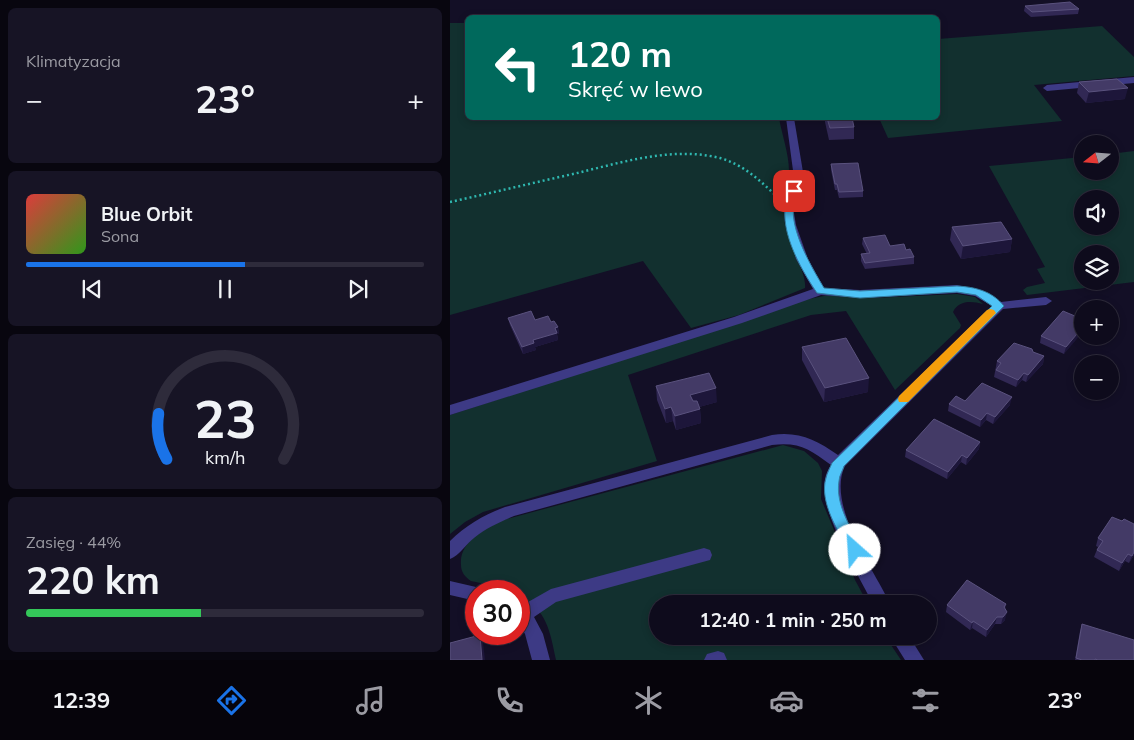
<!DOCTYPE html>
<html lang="pl">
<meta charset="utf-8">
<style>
body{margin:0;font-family:Mulish,sans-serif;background:#171425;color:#f1f3f6;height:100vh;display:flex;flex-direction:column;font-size:19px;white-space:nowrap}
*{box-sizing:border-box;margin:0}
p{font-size:16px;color:#9b9ba3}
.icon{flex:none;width:28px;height:28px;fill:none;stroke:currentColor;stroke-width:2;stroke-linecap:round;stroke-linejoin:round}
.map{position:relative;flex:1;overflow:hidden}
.details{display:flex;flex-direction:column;gap:8px;padding:8px;background:#08060f;width:450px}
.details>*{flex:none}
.top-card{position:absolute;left:15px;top:15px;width:475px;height:105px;border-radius:8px;box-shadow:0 2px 8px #0003,0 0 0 1px #2e2b3b;background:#00695c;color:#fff;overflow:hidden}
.needle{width:32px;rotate:253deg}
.controls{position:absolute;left:624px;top:135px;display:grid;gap:10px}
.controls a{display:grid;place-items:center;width:45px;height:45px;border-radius:50%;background:#0e0b1c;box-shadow:0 2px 8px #0003,0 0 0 1px #2e2b3b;font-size:25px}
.speed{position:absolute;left:15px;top:580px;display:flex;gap:10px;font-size:25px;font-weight:700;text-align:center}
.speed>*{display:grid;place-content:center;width:65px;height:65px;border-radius:50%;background:#0e0b1c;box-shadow:0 2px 8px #0003,0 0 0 1px #2e2b3b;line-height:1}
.speed .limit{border:8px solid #d22;background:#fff;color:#111}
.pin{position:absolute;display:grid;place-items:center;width:42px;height:42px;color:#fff;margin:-21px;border-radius:10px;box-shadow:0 2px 8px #0006}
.me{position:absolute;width:55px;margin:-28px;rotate:334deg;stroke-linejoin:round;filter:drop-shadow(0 0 4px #0008)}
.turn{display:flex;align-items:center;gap:18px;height:105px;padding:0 20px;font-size:22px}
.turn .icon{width:65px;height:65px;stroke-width:2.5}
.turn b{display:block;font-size:35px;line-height:42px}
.big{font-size:38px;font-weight:700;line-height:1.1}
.details .tile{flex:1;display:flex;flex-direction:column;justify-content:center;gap:8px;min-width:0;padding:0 18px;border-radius:8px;background:#171425}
.details .dial{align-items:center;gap:0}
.dial svg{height:130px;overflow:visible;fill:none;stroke:#2e2b3b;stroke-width:7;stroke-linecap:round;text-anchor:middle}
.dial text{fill:#f1f3f6;stroke:none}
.song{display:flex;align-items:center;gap:15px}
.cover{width:60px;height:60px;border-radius:8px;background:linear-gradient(135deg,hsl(0 70% 55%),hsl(110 70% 35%))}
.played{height:5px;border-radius:2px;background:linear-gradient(90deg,#1a73e8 55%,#2e2b3b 55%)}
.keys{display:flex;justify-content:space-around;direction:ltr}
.heat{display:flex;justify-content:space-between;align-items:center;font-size:28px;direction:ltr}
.charge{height:8px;border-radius:4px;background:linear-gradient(90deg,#34c759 44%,#2e2b3b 0)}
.trip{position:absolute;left:199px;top:595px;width:288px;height:50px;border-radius:25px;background:#0e0b1c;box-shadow:0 2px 8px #0003,0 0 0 1px #2e2b3b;font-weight:700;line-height:50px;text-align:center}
.tabs{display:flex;height:80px;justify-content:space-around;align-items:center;background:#06040b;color:#9b9ba3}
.tabs .icon{width:35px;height:35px}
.tabs .on{color:#1a73e8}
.tabs b{font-size:22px;color:#f1f3f6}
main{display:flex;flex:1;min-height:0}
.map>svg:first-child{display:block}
</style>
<main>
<section class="details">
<div class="tile"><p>Klimatyzacja</p>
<div class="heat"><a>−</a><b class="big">23°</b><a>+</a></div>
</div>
<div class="tile">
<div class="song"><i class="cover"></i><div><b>Blue Orbit</b><p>Sona</p></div></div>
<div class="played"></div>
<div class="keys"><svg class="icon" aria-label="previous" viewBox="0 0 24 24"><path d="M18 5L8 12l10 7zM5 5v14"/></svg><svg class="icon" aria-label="pause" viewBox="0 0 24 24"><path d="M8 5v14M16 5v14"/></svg><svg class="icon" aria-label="next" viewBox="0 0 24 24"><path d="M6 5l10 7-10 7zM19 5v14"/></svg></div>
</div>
<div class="tile dial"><svg viewBox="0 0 100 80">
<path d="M14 69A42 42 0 1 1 86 69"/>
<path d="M14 69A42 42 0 0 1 9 41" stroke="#1a73e8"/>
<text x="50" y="56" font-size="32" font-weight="700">23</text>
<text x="50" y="72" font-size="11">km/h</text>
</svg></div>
<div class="tile"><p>Zasięg · 44%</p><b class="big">220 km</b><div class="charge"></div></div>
</section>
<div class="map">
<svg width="684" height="660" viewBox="0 0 684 660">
<rect width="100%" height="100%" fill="#130f26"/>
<!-- green -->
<g fill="#12302f" fill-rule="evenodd">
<path d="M0,23h17l1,95h311c3,17 10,36 10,53 1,19 -7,36 -4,54 4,17 22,50 20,63l-66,27 -48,13 -48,-67 -193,54z"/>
<polygon points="652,26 684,57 684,76 584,85 612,121 438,138 429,118 488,118 488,39"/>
<path d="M684,151v131l-107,13 -4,-5 4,-3 18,-4 -8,-14 8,-2 -56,-101 93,-9v14h28v-17zM632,199h28v27h-28zM632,254h28v27h-28z"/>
<path d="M507,294l18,3 8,7c-12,-3 -24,-4 -30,8l8,13 -1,3 -65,62 -49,-79 -35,4 -183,60 29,86 -174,51 -18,10 -15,12v-119l349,-114 30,-6 44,3z"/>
<path d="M333,445l21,6 14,12 4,8 -1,28 34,81 13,24h-210v32h227l16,24h-345c-6,-29 -9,-50 -37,-65v-4l-48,-10c-6,-4 -10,-9 -10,-16 -2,-24 24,-36 42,-45z"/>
</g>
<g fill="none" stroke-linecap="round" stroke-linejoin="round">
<!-- path -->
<path stroke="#2fb8b0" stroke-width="2.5" stroke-dasharray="2 3" stroke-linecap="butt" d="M0,202c41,-9 82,-19 123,-28 47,-11 98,-28 147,-16 22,6 40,22 56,38"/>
<!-- minor -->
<g fill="#3d3a85" fill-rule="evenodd">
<polygon points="684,77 684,83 597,91 593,88 597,85"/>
<path d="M336,118h8l10,60 -11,29 3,18 12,34 16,29 36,2 97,-5 27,6 17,11 45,-5 6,4 -6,4 -43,4 -158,157c-19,39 29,103 45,138h-17c-15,-30 -54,-92 -48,-125 1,-5 3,-10 6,-14 -22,-16 -31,-23 -59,-20l-258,71c-14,6 -28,12 -40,22 -8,6 -14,17 -24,21v-18c16,-16 34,-26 55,-34l267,-72c27,-4 44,5 66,20l154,-149 -17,-10 -18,-3 -97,5 -39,-3 -79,28 -292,92v-10l284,-88 79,-28 -17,-30 -10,-34 -3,-18 11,-29z"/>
<polygon points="254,548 260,550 262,555 260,560 106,602 84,617 93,634 100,660 82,660 75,634 69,624 69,606 71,606 101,589"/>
<polygon points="0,581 26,587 33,591 26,591 26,601 0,595"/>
<polygon points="440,636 459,636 474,660 455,660"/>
<polygon points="268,651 274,653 277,660 254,660 257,654"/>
</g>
</g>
<!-- wall -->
<g fill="#312854">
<polygon points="575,6 629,9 628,14 581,17 574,11"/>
<polygon points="629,82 675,99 636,103 627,93"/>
<polygon points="375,118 402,118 404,127 404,139 379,140 375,122"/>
<polygon points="381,164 413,191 413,197 389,198 387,190 385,190 381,170"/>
<polygon points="502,227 562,239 560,252 511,259 500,240"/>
<polygon points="413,238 456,250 464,257 464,264 415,269 411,261 411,254 417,254 412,244"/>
<polygon points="58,318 101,322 108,327 109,334 107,334 108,340 85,347 86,350 73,354 60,325"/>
<polygon points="632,319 614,354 590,343 591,336"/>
<polygon points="352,347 418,392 374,402 352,360"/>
<polygon points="583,352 594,356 593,364 576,382 572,380 566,387 544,377 547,361"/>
<polygon points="206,386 267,402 249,407 250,409 251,423 226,430 223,421 216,423 207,400"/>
<polygon points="515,401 560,405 543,424 536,420 530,427 498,411 499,404"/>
<polygon points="530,442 529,449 516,465 511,462 497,479 455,457 456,450"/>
<polygon points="648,538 684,555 679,563 675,561 669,571 644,557 648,547 646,546"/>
<polygon points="556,604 555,609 555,620 551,624 545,624 536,637 522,628 520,630 496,612 497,605"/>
<polygon points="632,624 684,660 625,660 630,631"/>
</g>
<!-- shaded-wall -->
<g fill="#1d163a">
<polygon points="678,88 675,99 636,103 639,92"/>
<polygon points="562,239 560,252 511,259 513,246"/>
<polygon points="108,327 109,334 107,334 108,340 85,347 86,350 73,354 72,347"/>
<polygon points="632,328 632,333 614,354 616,347"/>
<polygon points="594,356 593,364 576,382 578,375"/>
<polygon points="574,373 572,380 566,387 568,380"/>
<polygon points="419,378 418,392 374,402 375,388"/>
<polygon points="266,388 267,402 242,409 240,395"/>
<polygon points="562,397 560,405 543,424 545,417"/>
<polygon points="221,407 223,421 216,423 215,409"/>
<polygon points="250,409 251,423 226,430 225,416"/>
<polygon points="537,413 536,420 530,427 531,420"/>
<polygon points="530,442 529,449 516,465 517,458"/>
<polygon points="512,455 511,462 497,479 498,472"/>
<polygon points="684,552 684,555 679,563 682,556"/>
<polygon points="678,554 675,561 669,571 672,563"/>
<polygon points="557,612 555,620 551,624 553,617"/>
<polygon points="547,617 545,624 536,637 537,630"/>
<polygon points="523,621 522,628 520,630 522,623"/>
<polygon points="30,635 33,642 35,660 32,660"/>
</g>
<!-- building -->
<g fill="#433a66" stroke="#5a527e">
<polygon points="620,2 629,9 582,12 575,6"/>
<polygon points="667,79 678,88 639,92 629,82"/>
<polygon points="377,118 402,118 404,127 380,128"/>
<polygon points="408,163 413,191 389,192 387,184 385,184 381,164"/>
<polygon points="551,222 562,239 513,246 502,227"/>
<polygon points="435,235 440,246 454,244 456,250 460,249 464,257 415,263 411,254 420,253 413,238"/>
<polygon points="81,311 85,320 98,316 101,322 104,321 108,327 105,328 107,333 83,340 84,343 72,347 58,318"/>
<polygon points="613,311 632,319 632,328 616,347 591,336"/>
<polygon points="396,338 419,378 375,388 352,347"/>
<polygon points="564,343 582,349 583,352 594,356 578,375 574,373 568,380 546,370 551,363 547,361"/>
<polygon points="259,373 266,388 240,395 243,401 247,401 250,409 225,416 221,407 215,409 206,386"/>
<polygon points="532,383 562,397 545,417 537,413 531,420 499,404 506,396 515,401"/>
<polygon points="484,419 530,442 517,458 512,455 498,472 456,450"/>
<polygon points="662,517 672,521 674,519 684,524 684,552 682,556 678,554 672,563 647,550 653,541 648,538"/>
<polygon points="517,580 556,604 554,607 557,612 553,617 547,617 537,630 523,621 522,623 497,605"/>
<polygon points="632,624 684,640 684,660 648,660 645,659 645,660 632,660 626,658"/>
<polygon points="30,635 32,660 0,660 0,643"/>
</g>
<!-- route -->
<path fill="#4fc3f7" stroke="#337fa1" d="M344,188l5,3c-2,4 -4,9 -5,14 -5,24 18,63 30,83l36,3 97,-5c18,1 35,5 47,20l-160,160c-1,4 -5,10 -5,15 -4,24 13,49 24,69l-2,5 -6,1 -5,-1 -2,-5c-10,-20 -29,-48 -22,-72 1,-5 4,-10 6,-15l160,-157 -16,-11 -19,-3 -97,6 -43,-5c-17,-25 -41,-67 -29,-97 1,-5 2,-7 6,-8z"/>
<!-- slow -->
<polygon fill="#f59e0b" points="540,309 544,310 546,313 544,315 458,402 449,402 448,399 449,396 537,310"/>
</svg>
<div class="controls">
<a><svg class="needle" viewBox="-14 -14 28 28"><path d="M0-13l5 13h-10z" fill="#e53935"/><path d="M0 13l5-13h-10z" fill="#9b9ba3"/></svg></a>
<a><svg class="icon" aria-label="sound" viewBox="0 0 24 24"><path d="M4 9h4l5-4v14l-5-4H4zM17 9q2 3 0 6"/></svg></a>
<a><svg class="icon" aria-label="layers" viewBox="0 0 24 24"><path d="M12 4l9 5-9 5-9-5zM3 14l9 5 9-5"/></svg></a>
<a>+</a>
<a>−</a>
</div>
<div class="speed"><div class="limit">30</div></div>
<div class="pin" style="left:344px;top:191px;background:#d93025"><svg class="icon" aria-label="arrive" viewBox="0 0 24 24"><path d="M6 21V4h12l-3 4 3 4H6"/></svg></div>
<svg class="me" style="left:405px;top:550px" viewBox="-20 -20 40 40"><circle r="19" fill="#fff"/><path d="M0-13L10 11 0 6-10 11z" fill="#4fc3f7"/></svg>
<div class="trip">12:40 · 1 min · 250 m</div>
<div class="top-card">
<div class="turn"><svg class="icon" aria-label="left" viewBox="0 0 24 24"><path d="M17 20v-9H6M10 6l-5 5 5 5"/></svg><div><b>120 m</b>Skręć w lewo</div></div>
</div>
</div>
</main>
<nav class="tabs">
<b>12:39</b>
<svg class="icon on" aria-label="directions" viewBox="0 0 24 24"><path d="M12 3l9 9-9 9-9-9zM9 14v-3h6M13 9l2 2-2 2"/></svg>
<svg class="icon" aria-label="music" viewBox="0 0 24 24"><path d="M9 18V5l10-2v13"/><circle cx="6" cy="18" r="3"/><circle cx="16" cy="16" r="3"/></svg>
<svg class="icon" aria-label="phone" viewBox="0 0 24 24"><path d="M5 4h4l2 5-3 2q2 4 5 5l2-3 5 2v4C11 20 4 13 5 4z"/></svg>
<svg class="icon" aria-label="climate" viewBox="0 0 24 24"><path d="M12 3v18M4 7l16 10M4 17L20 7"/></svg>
<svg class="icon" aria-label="car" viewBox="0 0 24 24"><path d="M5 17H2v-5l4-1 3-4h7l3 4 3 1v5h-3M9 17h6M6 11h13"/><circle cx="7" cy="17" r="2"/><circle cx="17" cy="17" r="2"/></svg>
<svg class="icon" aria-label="filters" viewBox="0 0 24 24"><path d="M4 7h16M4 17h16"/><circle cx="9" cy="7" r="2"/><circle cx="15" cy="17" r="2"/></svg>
<b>23°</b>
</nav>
